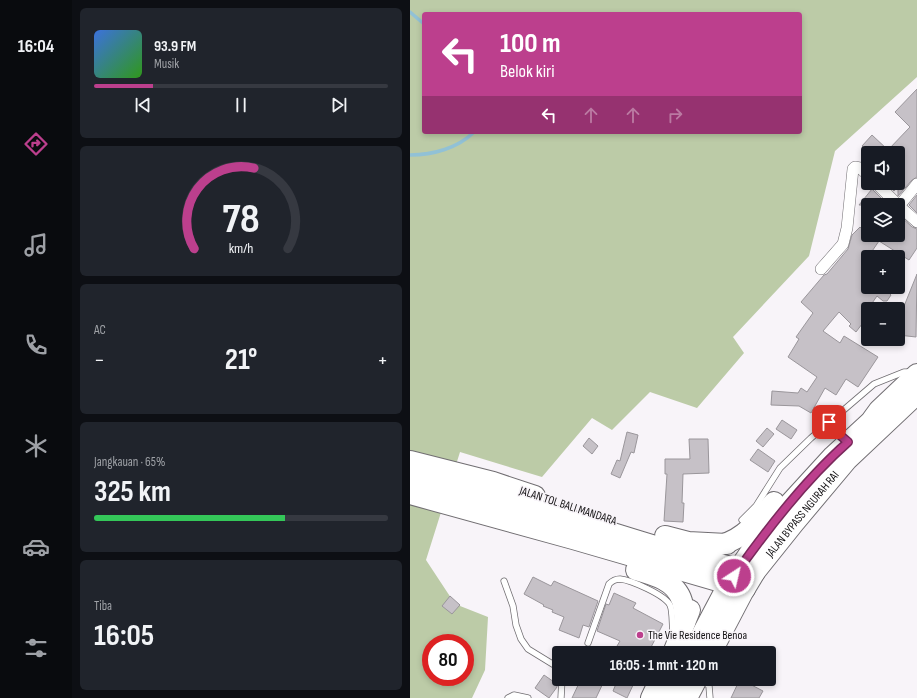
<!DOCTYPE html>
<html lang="id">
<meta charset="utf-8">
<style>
body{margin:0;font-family:"Sofia Sans Condensed",sans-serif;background:#20242c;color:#f1f3f6;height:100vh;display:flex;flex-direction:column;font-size:15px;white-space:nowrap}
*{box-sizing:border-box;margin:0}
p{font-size:13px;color:#9ea1a6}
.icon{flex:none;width:22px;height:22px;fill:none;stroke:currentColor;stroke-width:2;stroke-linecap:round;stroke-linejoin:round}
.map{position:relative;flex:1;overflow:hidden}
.panel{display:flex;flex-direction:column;gap:8px;padding:8px;background:#0d0f14;width:338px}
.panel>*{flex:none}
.hud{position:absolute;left:12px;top:12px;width:380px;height:122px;border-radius:4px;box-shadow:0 2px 6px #0003;background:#bc3f8d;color:#fff;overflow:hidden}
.tools{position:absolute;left:451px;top:146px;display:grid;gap:8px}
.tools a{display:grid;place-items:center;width:44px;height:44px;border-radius:4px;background:#171b24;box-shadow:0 2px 6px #0003;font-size:20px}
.speed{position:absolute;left:12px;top:634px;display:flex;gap:8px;font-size:20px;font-weight:700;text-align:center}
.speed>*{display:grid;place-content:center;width:52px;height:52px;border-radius:50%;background:#171b24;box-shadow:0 2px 6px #0003;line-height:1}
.speed .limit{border:6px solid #d22;background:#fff;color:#111}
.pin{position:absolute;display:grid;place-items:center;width:34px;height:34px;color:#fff;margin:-17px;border-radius:8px;box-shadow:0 2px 6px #0006}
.me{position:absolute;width:44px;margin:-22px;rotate:35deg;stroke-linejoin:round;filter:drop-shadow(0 0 3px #0008)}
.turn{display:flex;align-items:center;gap:14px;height:84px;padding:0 12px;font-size:18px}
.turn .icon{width:52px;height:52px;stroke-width:2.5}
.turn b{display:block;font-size:28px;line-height:34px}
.lanes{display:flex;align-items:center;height:38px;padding:0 12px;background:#0003;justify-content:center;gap:20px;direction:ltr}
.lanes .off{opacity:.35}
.big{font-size:30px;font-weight:700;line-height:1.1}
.panel .widget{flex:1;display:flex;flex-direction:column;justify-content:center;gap:6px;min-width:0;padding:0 14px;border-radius:6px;background:#20242c}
.panel .dial{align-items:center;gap:0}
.dial svg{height:104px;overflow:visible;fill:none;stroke:#363941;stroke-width:7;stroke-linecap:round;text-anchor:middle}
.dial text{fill:#f1f3f6;stroke:none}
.song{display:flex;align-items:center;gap:12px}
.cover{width:48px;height:48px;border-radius:6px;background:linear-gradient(135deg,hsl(220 70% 55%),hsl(110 70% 35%))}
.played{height:4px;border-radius:2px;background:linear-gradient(90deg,#bc3f8d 20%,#363941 20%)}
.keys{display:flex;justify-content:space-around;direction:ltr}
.heat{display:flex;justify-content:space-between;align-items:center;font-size:22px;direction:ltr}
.charge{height:6px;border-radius:3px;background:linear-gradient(90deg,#34c759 65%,#363941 0)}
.trip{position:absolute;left:142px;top:646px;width:224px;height:40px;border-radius:4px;background:#171b24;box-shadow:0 2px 6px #0003;font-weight:700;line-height:40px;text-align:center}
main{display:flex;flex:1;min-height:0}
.tabs{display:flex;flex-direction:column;width:72px;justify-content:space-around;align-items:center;background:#090b0e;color:#9ea1a6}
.tabs .icon{width:28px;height:28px}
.tabs .selected{color:#bc3f8d}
.tabs b{font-size:18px;color:#f1f3f6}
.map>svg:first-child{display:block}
</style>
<main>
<nav class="tabs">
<b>16:04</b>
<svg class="icon selected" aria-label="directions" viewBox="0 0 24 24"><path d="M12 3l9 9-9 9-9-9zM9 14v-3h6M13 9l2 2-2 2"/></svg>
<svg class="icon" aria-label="music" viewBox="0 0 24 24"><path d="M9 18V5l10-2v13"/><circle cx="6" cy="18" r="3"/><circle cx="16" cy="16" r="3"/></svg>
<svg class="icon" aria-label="phone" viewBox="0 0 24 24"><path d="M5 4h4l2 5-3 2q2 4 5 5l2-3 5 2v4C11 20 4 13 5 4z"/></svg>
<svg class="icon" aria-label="climate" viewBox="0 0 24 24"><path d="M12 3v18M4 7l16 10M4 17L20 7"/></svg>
<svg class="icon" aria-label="car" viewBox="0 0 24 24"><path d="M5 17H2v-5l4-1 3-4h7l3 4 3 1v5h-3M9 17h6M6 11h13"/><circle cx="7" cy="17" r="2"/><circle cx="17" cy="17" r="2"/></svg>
<svg class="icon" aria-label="filters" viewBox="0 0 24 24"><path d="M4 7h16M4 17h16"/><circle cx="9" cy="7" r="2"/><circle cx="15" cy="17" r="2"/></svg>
</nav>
<section class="panel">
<div class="widget">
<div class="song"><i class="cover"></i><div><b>93.9 FM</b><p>Musik</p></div></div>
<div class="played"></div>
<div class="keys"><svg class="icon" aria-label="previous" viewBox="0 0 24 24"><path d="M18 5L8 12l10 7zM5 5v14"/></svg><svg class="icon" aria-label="pause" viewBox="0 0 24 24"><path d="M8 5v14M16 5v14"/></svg><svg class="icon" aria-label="next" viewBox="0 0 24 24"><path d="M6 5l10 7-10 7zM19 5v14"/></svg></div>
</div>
<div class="widget dial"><svg viewBox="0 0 100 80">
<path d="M14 69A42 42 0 1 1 86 69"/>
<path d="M14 69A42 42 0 0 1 60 7" stroke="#bc3f8d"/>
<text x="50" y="56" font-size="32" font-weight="700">78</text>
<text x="50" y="72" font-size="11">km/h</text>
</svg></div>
<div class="widget"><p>AC</p>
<div class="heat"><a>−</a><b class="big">21°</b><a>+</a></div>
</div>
<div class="widget"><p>Jangkauan · 65%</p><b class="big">325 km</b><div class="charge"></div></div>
<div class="widget"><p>Tiba</p><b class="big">16:05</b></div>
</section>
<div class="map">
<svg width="507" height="698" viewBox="0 0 507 698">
<rect width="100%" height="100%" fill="#f8f4f9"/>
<!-- green -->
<path fill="#bccba7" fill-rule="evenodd" d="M0,0h507v77l-82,74 -26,105 -76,81 11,16 -47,55 -47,-16 -38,38 -20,-12 -50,59 -82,-25 -34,108 29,44 33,13 -3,53 -13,28h-62zM14,14h376v118h-376zM21,643h34v34h-34z"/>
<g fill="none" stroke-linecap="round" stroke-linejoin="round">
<!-- stream -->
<g stroke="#91c1d6" stroke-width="3.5">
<polyline points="0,12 14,24"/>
<path d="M0,155c23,0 48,-7 64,-23"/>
</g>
</g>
<!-- building -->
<g fill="#c6c1c7" stroke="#9a969b">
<polygon points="507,89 507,177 502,180 488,196 488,186 484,191 476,183 488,183 488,153 459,153 452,146 462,135 478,150 500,127 485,112"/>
<polygon points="462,189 475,202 473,205 449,205"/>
<polygon points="507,195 507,213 499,205"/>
<polygon points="488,214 502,227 507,229 507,248 499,260 469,241 458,257 458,287 481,287 478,292 481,295 477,301 473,301 467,296 458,309 458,316 446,332 439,326 441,324 429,312 413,331 430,343 434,336 468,357 448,387 436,379 426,395 415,388 401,413 389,406 361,405 362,391 388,393 391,388 397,392 407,377 378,357 389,339 386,337 403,313 391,302 414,275 417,274 438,249 442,235 450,227 458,235 488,235"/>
<polygon points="507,274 506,337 488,335 488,321"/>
<polygon points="372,420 387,430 381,439 366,429"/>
<polygon points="357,428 364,434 353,447 346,441"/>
<polygon points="217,432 228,435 224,453 221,452 210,478 201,474 207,460 210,461"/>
<polygon points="179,438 188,446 182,454 173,446"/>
<polygon points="279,439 298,439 299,473 273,474 272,503 274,503 273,522 254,521 257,474 255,474 255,459 280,459"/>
<polygon points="348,449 365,461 358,472 340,460"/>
<polygon points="123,577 141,586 144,581 188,601 179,627 173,625 169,638 149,630 154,617 142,612 143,610 133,606 134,605 114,594"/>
<polygon points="204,593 226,603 223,608 253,624 238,653 221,653 207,646 210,641 187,631 196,604 199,605"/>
<polygon points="40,596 50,605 42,614 32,606"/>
<polygon points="134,675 147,684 147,687 139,698 125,688"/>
<polygon points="171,679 195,679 186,698 162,698"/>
<polygon points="208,679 215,679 224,683 217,698 203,691"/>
<polygon points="330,679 353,691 349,698 321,698"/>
</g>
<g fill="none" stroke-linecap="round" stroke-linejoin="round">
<defs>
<g id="lane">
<polyline points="419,422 435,440"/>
<polyline points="332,520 346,506 370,468 401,438 464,384 494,372 501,372"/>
<polyline points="94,581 103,606 106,625 111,639 118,649 149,668"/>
<path d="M178,643l21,-59c3,-3 6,-5 11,-5 11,1 45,16 50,26 3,6 2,21 3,28"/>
<polyline points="234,679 245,684"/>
<polyline points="292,679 299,686 300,698"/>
<polyline points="199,682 201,679"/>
<polyline points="98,698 104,695 118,698"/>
<polyline points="151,698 152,679"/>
</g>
<g id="street">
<polyline points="466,183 488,205"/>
<polyline points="488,205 507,222"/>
<polyline points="489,206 507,184"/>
<polyline points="411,269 433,244 437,228 443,169 445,167 450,168 458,175"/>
</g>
<g id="highway">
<polyline points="0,461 83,482 125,496"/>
<path d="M0,476c56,14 112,30 167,46 59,18 118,38 178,50"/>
<polyline points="0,494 163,539 335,589"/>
<polyline points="255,536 278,542 317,544"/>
<path d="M303,547c30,-6 41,-23 61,-45"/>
<path d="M226,570c18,5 40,11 46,31 2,7 2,15 3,22"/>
<polyline points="263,653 280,610"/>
<polyline points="282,653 319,583 341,551 370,514 423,456 461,421 469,410 507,374"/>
<path id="s1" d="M301,653l32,-61 12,-20 40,-50 52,-62 70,-66"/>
<polyline points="241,698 250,679"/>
<polyline points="258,698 268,679"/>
<polyline points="277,698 287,679"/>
</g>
</defs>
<!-- lane casing -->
<use href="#lane" stroke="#716e72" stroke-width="7"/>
<!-- street casing -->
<use href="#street" stroke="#716e72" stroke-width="12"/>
<!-- highway casing -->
<use href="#highway" stroke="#716e72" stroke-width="22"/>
<!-- lane -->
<use href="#lane" stroke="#fff" stroke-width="5.5"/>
<!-- street -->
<use href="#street" stroke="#fff" stroke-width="11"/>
<!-- highway -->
<use href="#highway" stroke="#fff" stroke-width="20"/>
</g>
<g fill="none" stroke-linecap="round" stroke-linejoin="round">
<defs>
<path id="route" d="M324,576c33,-47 71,-96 114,-134l-7,-6 -12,-14"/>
</defs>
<!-- route casing -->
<use href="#route" stroke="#7a295c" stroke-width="10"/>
<!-- route -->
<use href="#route" stroke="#bc3f8d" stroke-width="7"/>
</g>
<!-- markers -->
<circle fill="#bc3f8d" stroke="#f8f4f9" stroke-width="1.5" cx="230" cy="635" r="4"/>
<g text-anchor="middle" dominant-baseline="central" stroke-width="3" stroke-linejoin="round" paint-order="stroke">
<!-- street labels -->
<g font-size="12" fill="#141214" stroke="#f8f4f9">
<text transform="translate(158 506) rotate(18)">JALAN TOL BALI MANDARA</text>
<text stroke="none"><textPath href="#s1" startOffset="167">JALAN BYPASS NGURAH RAI</textPath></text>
</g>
<!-- poi labels -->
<g font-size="12" fill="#141214" stroke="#f8f4f9" text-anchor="start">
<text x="238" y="635">The Vie Residence Benoa</text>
</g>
</g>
</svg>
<div class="tools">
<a><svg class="icon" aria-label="sound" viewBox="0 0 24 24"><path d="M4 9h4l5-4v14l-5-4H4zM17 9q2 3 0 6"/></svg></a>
<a><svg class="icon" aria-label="layers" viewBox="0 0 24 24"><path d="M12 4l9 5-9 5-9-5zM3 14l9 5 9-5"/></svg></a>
<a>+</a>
<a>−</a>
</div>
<div class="speed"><div class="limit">80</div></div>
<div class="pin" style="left:419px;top:422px;background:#d93025"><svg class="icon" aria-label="arrive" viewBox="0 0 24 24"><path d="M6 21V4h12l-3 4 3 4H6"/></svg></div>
<svg class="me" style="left:324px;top:576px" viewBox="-20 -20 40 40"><circle r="17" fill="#bc3f8d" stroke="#fff" stroke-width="3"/><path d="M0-11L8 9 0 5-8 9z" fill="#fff"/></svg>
<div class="trip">16:05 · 1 mnt · 120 m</div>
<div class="hud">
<div class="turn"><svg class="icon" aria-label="left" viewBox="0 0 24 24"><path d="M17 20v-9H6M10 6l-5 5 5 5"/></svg><div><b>100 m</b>Belok kiri</div></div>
<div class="lanes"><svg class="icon" aria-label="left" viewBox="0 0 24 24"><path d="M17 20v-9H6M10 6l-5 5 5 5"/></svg><svg class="icon off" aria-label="ahead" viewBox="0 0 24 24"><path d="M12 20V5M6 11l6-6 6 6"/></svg><svg class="icon off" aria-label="ahead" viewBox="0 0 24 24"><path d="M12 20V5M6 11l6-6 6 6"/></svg><svg class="icon off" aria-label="right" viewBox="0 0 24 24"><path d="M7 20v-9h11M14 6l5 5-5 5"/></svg></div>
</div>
</div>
</main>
